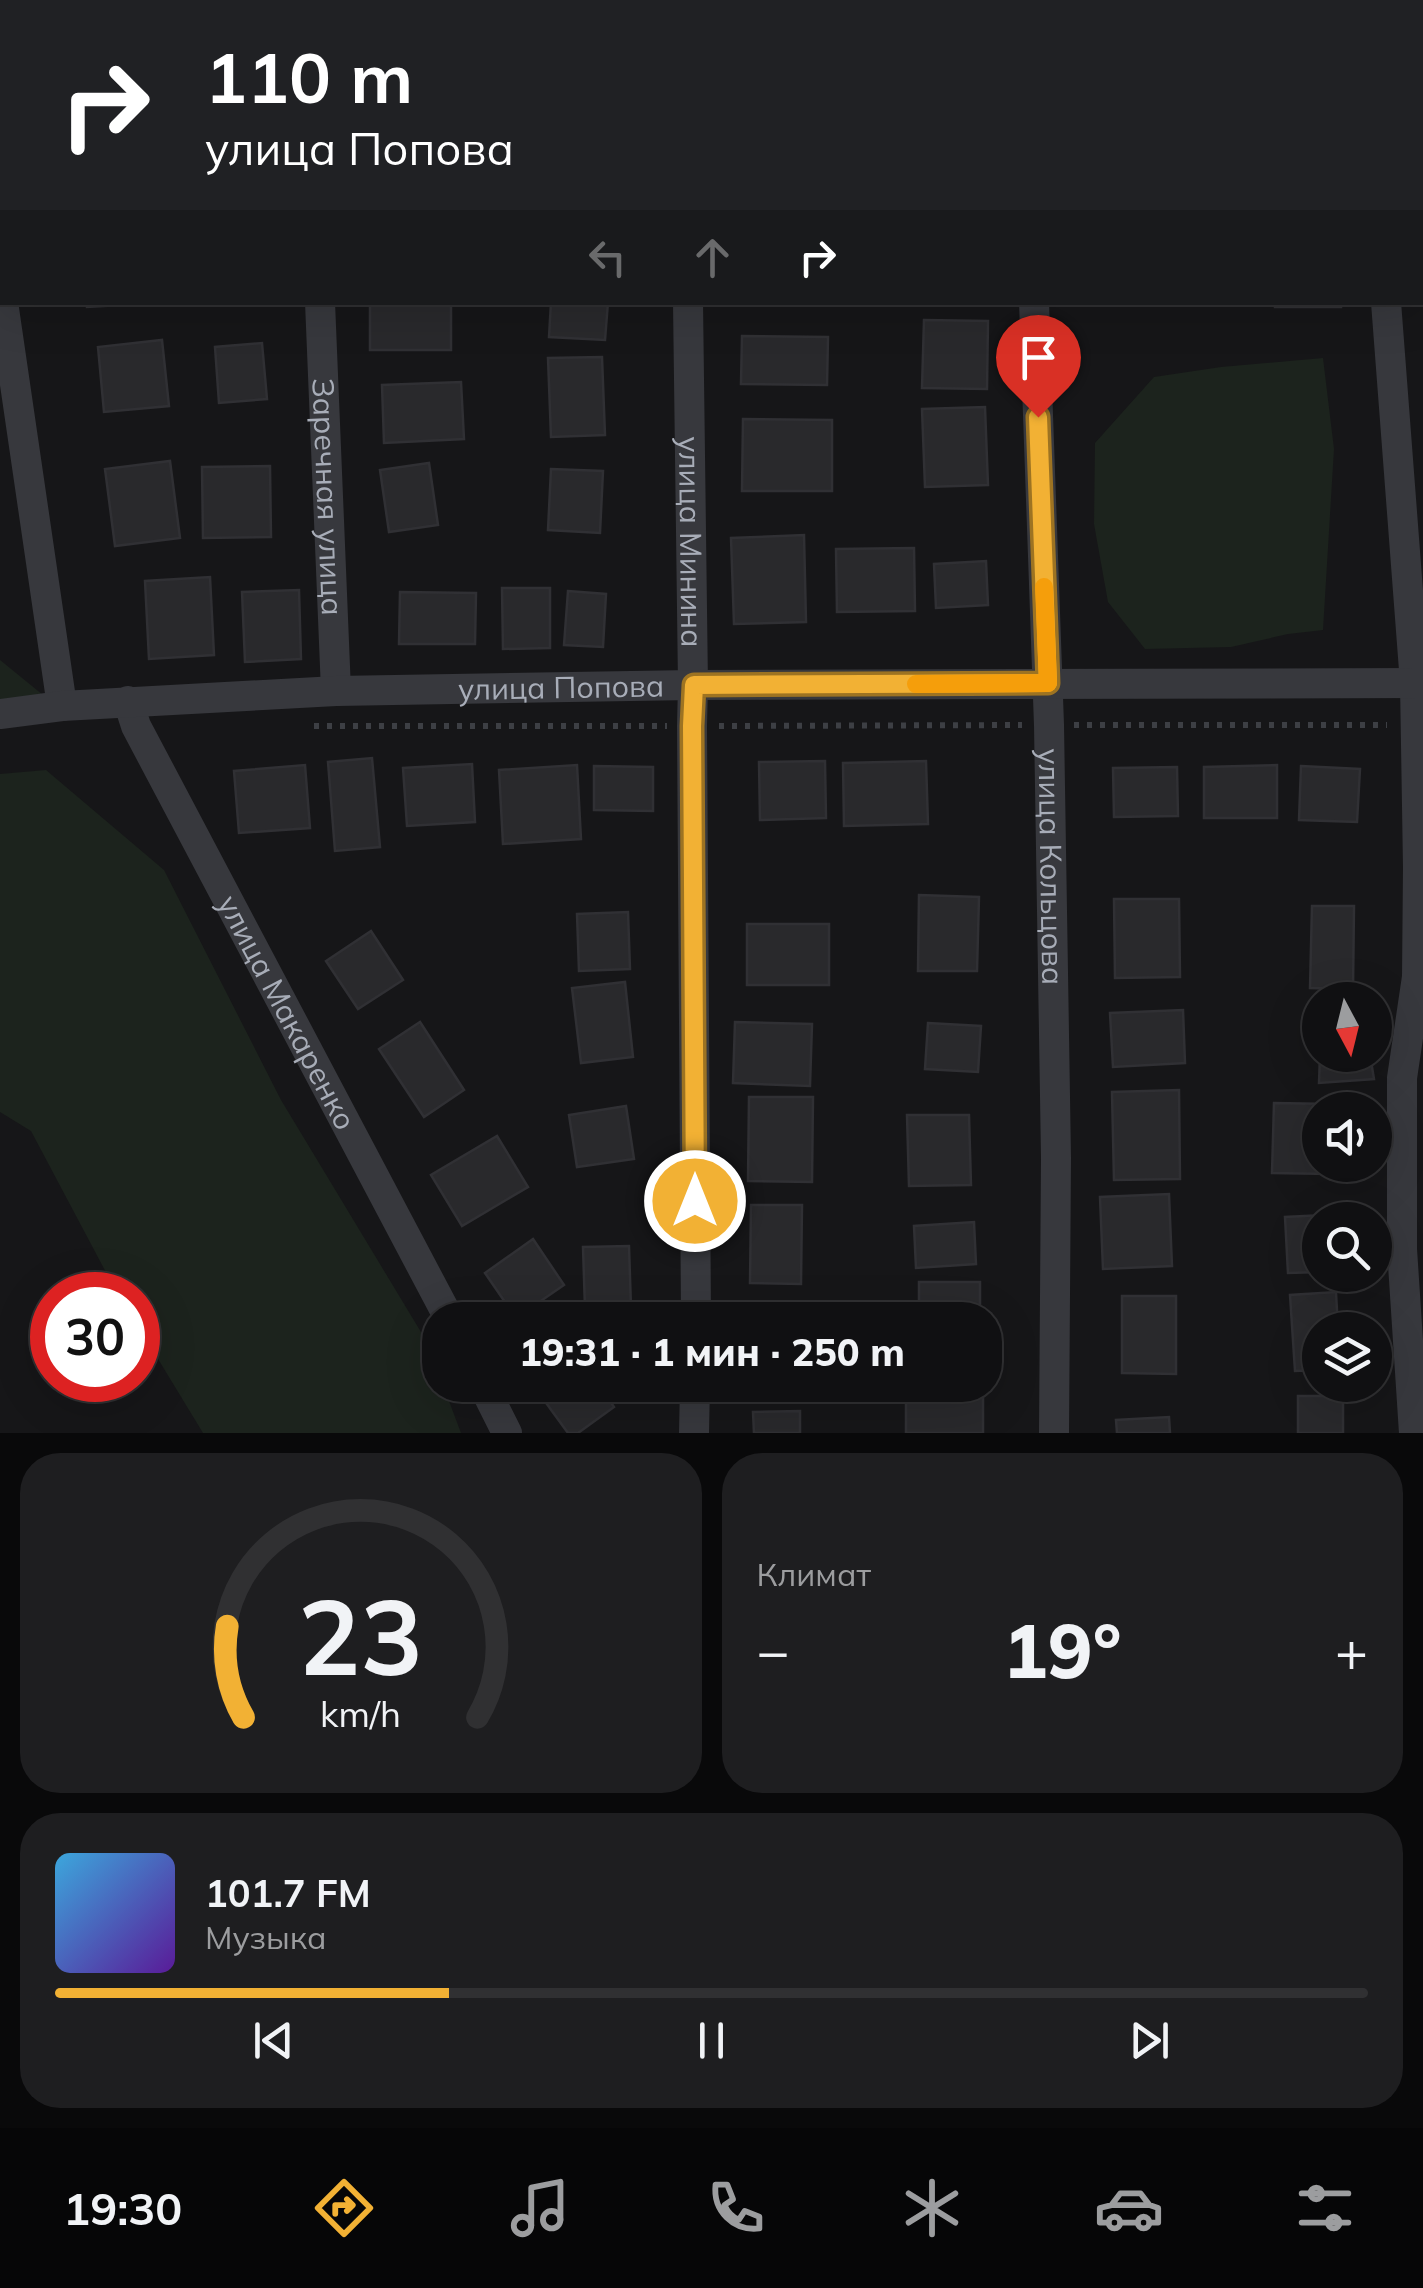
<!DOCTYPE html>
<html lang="ru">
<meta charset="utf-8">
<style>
body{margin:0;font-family:Mulish,sans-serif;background:#1e1e20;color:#f1f3f6;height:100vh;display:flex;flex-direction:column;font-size:38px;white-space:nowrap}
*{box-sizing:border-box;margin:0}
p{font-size:32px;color:#9c9d9f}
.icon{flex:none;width:55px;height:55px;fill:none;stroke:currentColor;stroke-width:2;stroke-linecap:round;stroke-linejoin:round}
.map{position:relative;height:1433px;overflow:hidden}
.drawer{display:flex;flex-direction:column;gap:20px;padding:20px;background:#09090a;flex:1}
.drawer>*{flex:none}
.guide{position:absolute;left:0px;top:0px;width:1425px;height:305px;box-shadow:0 10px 40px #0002,0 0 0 2px #303032;background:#202124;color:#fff;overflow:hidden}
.needle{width:65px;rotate:173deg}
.buttons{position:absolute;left:1302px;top:982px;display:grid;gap:20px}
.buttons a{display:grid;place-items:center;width:90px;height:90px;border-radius:50%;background:#101012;box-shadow:0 10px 40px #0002,0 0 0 2px #303032;font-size:50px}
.speed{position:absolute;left:30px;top:1272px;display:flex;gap:20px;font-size:50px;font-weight:700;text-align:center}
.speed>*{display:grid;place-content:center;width:130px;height:130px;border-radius:50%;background:#101012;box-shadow:0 10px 40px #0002,0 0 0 2px #303032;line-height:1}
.speed .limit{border:15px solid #d22;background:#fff;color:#111}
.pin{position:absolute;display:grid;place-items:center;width:85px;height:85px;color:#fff;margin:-102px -42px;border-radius:50% 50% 50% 0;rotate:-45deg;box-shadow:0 0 10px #0007}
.pin .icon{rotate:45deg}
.me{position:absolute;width:110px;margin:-55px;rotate:0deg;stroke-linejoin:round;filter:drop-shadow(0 0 8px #0008)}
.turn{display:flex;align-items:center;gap:35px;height:210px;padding:0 40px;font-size:45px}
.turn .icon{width:130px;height:130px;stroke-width:2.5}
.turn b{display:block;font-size:70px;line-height:85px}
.lanes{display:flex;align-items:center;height:95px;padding:0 40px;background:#0003;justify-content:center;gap:50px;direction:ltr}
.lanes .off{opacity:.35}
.big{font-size:75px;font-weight:800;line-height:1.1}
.drawer .widget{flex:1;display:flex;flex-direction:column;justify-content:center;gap:15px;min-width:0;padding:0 35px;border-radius:40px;background:#1e1e20}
.drawer .dial{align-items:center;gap:0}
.dial svg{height:260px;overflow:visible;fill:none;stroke:#303032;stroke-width:7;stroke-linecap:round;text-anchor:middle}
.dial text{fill:#f1f3f6;stroke:none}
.song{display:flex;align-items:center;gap:30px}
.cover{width:120px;height:120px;border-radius:15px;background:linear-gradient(135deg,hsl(200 70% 55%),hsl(270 70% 35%))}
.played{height:10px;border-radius:5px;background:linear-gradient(90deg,#f2b134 30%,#303032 30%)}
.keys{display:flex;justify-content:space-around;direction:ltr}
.heat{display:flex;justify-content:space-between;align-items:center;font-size:55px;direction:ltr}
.drawer .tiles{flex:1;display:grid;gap:20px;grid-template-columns:1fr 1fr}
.widget:last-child{grid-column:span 2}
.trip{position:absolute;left:422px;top:1302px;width:580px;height:100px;border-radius:40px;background:#101012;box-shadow:0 10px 40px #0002,0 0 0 2px #303032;font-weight:800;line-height:100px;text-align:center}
.tabs{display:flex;height:160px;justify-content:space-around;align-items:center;background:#060607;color:#9c9d9f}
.tabs .icon{width:70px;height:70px}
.tabs .active{color:#f2b134}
.tabs b{font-size:45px;color:#f1f3f6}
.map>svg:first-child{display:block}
</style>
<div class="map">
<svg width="1423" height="1433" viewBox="0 0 1423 1433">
<rect width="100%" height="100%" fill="#161618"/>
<!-- green -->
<g fill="#1c231d">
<polygon points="1323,358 1334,449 1323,630 1288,634 1231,647 1145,649 1108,602 1094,524 1095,443 1154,377 1221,367"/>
<polygon points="0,660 54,704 0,706"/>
<polygon points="46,770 164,870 281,1100 430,1347 440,1375 440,1385 443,1385 461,1433 203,1433 138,1326 138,1295 118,1295 31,1131 0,1112 0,774"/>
</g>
<!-- building -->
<g fill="#29292c" stroke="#303034" stroke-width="2.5">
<rect x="899" y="0" width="74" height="2"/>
<rect x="1110" y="0" width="82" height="2"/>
<polygon points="87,302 139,302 139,304 87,307"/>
<rect x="370" y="302" width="81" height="48"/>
<polygon points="551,302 608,302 605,340 549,337"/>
<rect x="1275" y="302" width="66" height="5"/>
<polygon points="924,320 988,321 987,389 922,388"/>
<polygon points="742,336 828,337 827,385 741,384"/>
<polygon points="162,340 169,406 104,412 98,347"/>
<polygon points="262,343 267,399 219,403 215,347"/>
<polygon points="602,357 605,435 551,437 548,358"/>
<polygon points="461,382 464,439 384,443 382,385"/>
<polygon points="985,407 988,485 925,487 922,409"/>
<polygon points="743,419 832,420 832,491 742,491"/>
<polygon points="170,461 180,538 115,546 105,469"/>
<polygon points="429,463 438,525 389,532 380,470"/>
<polygon points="270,466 271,537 203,538 202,467"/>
<polygon points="551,469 603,471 600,533 548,530"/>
<polygon points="804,535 806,622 734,624 731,538"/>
<polygon points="914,548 915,611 837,612 836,549"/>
<polygon points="986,561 988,605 936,608 934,564"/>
<polygon points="210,577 214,655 149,659 145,581"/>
<polygon points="502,588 550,588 550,648 503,649"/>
<polygon points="299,590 301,659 245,662 242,592"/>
<polygon points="568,591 606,594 603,647 564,645"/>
<polygon points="400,592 476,593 475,644 399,644"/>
<polygon points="372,758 380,847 335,851 328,762"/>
<polygon points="825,761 826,818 760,820 759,762"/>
<polygon points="926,761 928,824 844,826 843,763"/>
<polygon points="472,764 475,822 407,826 403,768"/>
<polygon points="305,765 310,828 239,833 234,771"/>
<polygon points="577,765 581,839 503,844 499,770"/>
<polygon points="1277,765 1277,818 1204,818 1204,767"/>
<polygon points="594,766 653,767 653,811 594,810"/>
<polygon points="1301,766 1360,769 1357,822 1299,820"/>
<polygon points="1177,767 1178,816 1114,817 1113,768"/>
<polygon points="919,895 979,897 977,971 918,971"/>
<polygon points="1114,899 1179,899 1180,977 1115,978"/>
<polygon points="1312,906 1354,906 1353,989 1310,988"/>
<polygon points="628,912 630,969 579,971 577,914"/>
<rect x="747" y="924" width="82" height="61"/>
<polygon points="371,931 403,980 358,1009 326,961"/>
<polygon points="625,982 633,1057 581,1063 572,988"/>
<polygon points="1183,1010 1185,1063 1113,1067 1110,1013"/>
<polygon points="420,1022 464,1090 424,1117 379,1049"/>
<polygon points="735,1022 812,1024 810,1086 733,1083"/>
<polygon points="928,1023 981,1026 978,1072 925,1069"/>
<polygon points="1320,1055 1370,1055 1374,1079 1319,1083"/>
<polygon points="1179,1090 1180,1179 1114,1180 1112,1092"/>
<polygon points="749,1097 813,1097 812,1182 748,1181"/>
<polygon points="1274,1103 1331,1104 1331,1110 1320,1110 1320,1165 1330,1165 1330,1174 1272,1173"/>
<polygon points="626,1106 634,1159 577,1167 569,1115"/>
<polygon points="907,1115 969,1115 971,1185 909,1186"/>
<polygon points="497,1136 528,1187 462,1226 431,1175"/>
<polygon points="1169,1194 1172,1266 1103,1269 1100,1197"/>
<polygon points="751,1205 802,1205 801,1284 750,1283"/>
<polygon points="1324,1215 1324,1220 1320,1220 1320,1272 1288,1273 1285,1217"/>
<polygon points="974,1222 976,1264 916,1268 914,1226"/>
<polygon points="533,1239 564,1285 516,1318 485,1273"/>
<polygon points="629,1246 631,1308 585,1309 583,1247"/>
<rect x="919" y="1282" width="61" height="38"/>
<polygon points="1336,1292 1338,1330 1320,1330 1320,1370 1295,1371 1290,1295"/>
<polygon points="1122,1296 1176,1296 1176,1374 1122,1373"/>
<polygon points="756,1304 808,1305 807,1320 756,1320"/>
<polygon points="533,1385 599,1385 614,1407 578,1433 568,1433"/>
<rect x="906" y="1385" width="77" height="48"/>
<rect x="1298" y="1396" width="45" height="37"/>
<polygon points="800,1411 800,1433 754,1433 753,1412"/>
<polygon points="1169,1417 1170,1433 1117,1433 1116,1420"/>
</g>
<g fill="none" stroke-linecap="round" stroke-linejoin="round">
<!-- path -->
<g stroke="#3d3f44" stroke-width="6" stroke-dasharray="5 8" stroke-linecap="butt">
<polyline points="1074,725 1387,725"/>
<polyline points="314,726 667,726"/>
<polyline points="719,726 1022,725"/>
</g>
<!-- minor -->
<g stroke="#37383d" stroke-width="30">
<polyline points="308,0 308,2"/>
<polyline points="682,0 682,2"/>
<polyline points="1023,0 1023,2"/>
<polyline points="1382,2 1382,0"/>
<polyline points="3,302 62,706"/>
<path id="s1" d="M320,302l16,389"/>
<path id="s2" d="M688,302l5,383 -1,41 4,594"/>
<path id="s3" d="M1034,302l15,423 7,433 -2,275"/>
<polyline points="1386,302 1415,683 1418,867 1417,977 1402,1078 1402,1249 1414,1433"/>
<path id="s4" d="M128,701l8,25 314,594"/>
<path id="s5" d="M0,714l62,-8 274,-15 357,-6 730,-2"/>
<polyline points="483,1385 507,1433"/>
<polyline points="694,1433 695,1385"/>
</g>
</g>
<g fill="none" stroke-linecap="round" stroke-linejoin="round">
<defs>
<polyline id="route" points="695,1201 692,726 694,685 1048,683 1038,417"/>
</defs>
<!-- route casing -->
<use href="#route" stroke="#9d7322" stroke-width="25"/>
<!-- route -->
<use href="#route" stroke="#f2b134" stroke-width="18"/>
<!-- slow -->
<polyline stroke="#f59e0b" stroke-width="18" points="916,684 1048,683 1044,587"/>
</g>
<g text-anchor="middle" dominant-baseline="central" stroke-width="10" stroke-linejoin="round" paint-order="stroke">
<!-- street labels -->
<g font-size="30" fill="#a8adb8" stroke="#111113">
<text stroke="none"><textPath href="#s1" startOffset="195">Заречная улица</textPath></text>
<text stroke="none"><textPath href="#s2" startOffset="240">улица Минина</textPath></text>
<text stroke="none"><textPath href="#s5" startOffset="562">улица Попова</textPath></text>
<text stroke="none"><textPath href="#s3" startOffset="565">улица Кольцова</textPath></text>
<text stroke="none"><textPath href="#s4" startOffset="350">улица Макаренко</textPath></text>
</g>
</g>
</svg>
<div class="buttons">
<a><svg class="needle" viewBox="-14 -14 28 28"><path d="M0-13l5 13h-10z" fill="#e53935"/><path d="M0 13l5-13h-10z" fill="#9c9d9f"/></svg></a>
<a><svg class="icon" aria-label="sound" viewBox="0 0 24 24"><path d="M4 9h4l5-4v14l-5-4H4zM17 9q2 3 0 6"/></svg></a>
<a><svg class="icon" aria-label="search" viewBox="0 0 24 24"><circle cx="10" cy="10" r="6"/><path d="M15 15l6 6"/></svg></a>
<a><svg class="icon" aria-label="layers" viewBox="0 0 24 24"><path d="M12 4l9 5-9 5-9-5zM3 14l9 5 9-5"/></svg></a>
</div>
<div class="speed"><div class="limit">30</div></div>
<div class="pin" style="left:1038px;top:417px;background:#d93025"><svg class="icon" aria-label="arrive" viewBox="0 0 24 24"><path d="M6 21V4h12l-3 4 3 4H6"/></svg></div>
<svg class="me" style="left:695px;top:1201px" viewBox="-20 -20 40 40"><circle r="17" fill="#f2b134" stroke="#fff" stroke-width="3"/><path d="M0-11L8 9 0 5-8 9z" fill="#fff"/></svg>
<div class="trip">19:31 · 1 мин · 250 m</div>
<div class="guide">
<div class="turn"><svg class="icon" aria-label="right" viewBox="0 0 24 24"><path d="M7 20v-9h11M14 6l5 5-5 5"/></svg><div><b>110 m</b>улица Попова</div></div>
<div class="lanes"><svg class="icon off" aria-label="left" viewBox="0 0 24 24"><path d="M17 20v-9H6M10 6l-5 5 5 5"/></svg><svg class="icon off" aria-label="ahead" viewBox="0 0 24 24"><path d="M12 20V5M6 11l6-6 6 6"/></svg><svg class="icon" aria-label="right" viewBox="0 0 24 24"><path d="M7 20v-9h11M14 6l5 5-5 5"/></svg></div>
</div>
</div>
<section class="drawer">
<div class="tiles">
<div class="widget dial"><svg viewBox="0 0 100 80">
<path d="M14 69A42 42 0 1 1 86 69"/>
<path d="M14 69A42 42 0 0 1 9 41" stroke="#f2b134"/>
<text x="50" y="56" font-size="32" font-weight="700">23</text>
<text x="50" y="72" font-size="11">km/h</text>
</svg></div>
<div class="widget"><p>Климат</p>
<div class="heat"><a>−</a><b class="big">19°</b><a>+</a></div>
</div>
<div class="widget">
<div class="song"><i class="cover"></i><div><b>101.7 FM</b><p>Музыка</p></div></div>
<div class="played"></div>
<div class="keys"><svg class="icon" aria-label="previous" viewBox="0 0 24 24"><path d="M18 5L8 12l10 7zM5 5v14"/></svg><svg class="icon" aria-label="pause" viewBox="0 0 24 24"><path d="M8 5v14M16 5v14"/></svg><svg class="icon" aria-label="next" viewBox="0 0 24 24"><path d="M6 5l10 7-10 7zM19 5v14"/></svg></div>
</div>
</div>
</section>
<nav class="tabs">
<b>19:30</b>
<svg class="icon active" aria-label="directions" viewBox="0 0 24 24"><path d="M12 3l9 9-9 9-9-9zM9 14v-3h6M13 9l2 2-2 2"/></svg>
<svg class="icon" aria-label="music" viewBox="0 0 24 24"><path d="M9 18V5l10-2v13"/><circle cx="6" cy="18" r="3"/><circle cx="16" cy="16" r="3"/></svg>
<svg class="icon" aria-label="phone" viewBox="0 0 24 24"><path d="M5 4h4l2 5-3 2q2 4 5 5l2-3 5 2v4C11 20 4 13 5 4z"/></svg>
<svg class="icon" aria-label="climate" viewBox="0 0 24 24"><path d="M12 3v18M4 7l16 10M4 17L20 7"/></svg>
<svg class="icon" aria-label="car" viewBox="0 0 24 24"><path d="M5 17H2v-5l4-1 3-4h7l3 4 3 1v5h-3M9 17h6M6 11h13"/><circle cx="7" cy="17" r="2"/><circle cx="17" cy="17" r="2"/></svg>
<svg class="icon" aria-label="filters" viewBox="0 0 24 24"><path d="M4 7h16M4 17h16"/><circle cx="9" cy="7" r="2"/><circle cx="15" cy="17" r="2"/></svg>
</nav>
